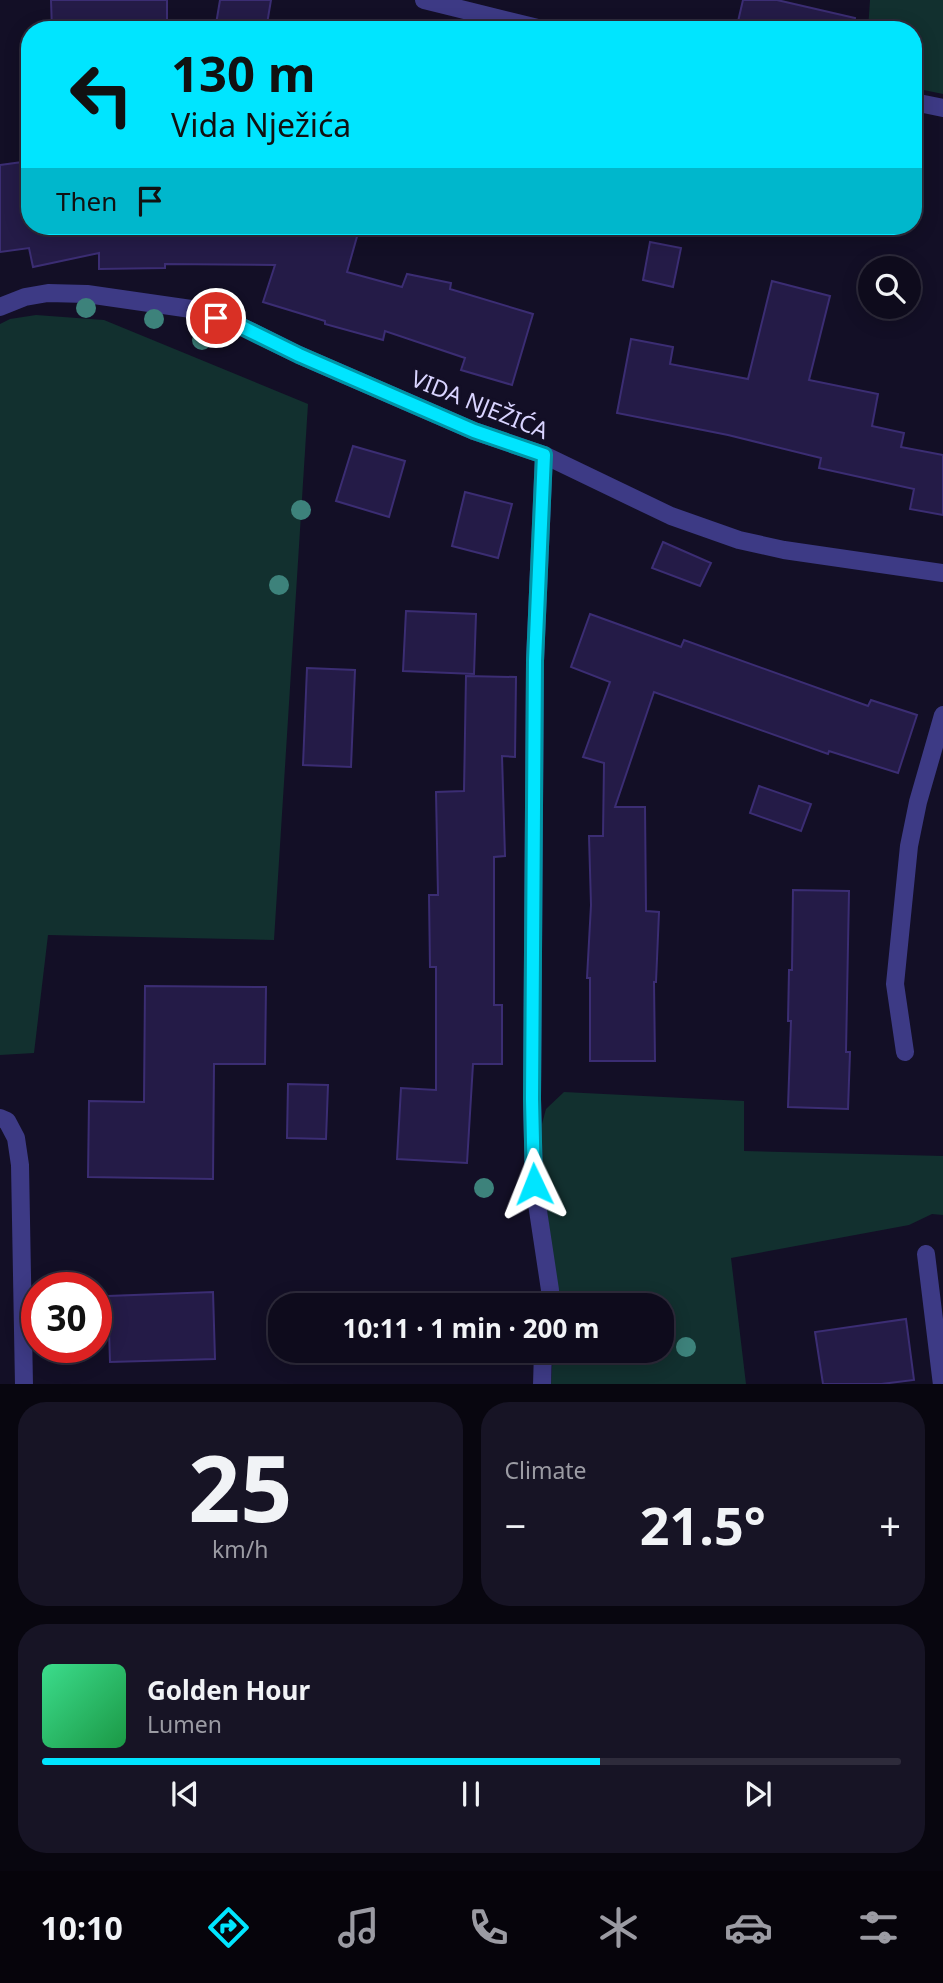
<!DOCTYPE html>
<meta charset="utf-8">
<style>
body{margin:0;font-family:"Noto Sans",sans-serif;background:#171425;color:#f1f3f6;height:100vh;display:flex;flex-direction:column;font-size:26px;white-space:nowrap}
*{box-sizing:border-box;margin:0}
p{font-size:23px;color:#9b9ba3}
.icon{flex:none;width:38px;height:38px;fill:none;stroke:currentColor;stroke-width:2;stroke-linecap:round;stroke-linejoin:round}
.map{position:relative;height:1384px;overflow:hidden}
.drawer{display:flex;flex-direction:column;gap:18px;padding:18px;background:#08060f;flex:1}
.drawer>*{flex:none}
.guide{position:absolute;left:21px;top:21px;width:901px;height:214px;border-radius:28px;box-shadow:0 4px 18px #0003,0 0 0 2px #2e2b3b;background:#00e5ff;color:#111;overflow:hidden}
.fabs{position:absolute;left:858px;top:256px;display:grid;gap:14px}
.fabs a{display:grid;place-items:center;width:63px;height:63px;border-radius:50%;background:#0e0b1c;box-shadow:0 4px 18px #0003,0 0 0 2px #2e2b3b;font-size:35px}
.speed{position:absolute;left:21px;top:1272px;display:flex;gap:14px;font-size:35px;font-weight:700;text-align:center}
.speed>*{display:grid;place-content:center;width:91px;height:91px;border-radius:50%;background:#0e0b1c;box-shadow:0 4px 18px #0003,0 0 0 2px #2e2b3b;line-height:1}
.speed .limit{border:10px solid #d22;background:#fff;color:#111}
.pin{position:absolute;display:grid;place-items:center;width:60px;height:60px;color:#fff;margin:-30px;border:4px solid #fff;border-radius:50%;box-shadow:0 2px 7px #0007}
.me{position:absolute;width:77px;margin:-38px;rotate:358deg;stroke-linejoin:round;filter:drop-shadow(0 0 5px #0008)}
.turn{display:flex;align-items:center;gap:24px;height:147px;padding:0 35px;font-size:32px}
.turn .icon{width:91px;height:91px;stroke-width:2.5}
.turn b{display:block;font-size:49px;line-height:60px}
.then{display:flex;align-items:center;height:66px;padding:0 35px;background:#0003;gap:14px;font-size:26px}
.big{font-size:52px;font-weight:700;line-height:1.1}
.drawer .card{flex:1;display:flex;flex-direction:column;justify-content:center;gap:10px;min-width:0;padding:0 24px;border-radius:28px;background:#171425}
.drawer .dial{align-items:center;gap:0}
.dial b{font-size:91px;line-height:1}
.song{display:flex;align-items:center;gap:21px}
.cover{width:84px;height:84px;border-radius:10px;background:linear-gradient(135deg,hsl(150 70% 55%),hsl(140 70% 35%))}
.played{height:7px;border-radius:4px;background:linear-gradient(90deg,#00e5ff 65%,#2e2b3b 65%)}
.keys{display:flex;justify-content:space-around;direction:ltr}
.heat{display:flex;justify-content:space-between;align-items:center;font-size:38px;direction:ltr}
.drawer .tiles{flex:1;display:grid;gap:18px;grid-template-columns:1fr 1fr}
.card:last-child{grid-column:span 2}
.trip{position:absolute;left:268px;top:1293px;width:406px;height:70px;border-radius:28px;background:#0e0b1c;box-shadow:0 4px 18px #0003,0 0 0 2px #2e2b3b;font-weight:700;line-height:70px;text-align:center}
.tabs{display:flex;height:112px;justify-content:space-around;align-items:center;background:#06040b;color:#9b9ba3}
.tabs .icon{width:49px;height:49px}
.tabs .selected{color:#00e5ff}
.tabs b{font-size:32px;color:#f1f3f6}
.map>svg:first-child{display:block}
</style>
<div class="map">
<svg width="943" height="1385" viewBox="0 0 943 1385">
<rect width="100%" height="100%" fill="#130f26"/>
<!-- green -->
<g fill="#12302f">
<polygon points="870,0 943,0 943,94 914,88 914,30 868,30"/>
<polygon points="36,315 104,320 308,404 274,940 48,935 34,1053 0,1055 0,324 10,319"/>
<polygon points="564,1092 744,1101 744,1151 943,1156 943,1215 932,1214 909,1225 731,1258 746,1384 551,1384 553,1351 662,1351 662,1306 556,1305 557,1291 542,1171 542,1124 546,1109"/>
</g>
<!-- building -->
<g fill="#241b47" stroke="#3b2d73" stroke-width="2">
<polygon points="51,0 167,0 167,30 52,30"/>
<polygon points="220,0 271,0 266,30 215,30"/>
<polygon points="743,0 777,0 855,18 853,30 736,30"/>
<polygon points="30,161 30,226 360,226 347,272 402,287 407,274 451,283 450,289 533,314 512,385 461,370 465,358 385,331 383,340 325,324 325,321 263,302 275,265 165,264 165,268 99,269 99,253 33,267 29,248 0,252 0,165"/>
<polygon points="650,242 681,248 673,287 643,280"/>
<polygon points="772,281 830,296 809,380 878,394 872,426 904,433 901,447 943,455 943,515 910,509 914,489 819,468 821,458 728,435 617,413 631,339 673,347 670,364 748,379"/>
<polygon points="353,446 405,461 389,517 336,501"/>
<polygon points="465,492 512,504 498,558 452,546"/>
<polygon points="663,542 711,563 700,586 652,568"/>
<polygon points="406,611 476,614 474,674 403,671"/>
<polygon points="590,614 681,647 684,640 868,706 871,700 917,715 898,773 829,751 828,754 654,692 615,807 645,807 646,911 659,912 656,982 654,982 655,1061 590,1061 590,978 587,978 591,905 589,836 603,836 604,763 583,757 610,682 571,667"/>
<polygon points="307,668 355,670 351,767 303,765"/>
<polygon points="466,676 516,677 515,757 502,756 505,856 494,857 494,1005 502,1005 502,1064 473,1064 467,1163 397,1159 401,1088 436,1090 436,967 430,967 429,895 438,895 436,792 464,791"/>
<polygon points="759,786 811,804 801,831 750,813"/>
<polygon points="793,890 849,891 846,1052 850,1052 848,1109 788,1107 791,1021 788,1021 789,970 792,970"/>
<polygon points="145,986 266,987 265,1064 214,1064 213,1179 88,1177 89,1101 144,1102"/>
<polygon points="288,1084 328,1085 326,1139 287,1138"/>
<polygon points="213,1292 215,1359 110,1362 108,1296"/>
<polygon points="906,1319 914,1380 881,1384 823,1384 815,1332"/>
</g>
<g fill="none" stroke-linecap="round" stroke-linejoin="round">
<!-- street -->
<g stroke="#3d3a85" stroke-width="18">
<polyline points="424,0 546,30"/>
<polyline points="914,102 943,108"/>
<polyline points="0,307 25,297 48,293 87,294 191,309 242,327 299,355 474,431 544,455 671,516 739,540 784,550 943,573"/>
<polyline points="544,455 535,661 532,1099 534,1184 550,1290 549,1306"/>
<polyline points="905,1052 895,984 909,846 918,802 943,715"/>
<polyline points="0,1118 7,1121 16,1138 20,1165 24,1385"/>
<polyline points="926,1254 942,1385"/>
<polyline points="542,1385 543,1351"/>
</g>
</g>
<!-- trees -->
<g fill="#3d827b">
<circle cx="86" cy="308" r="10"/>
<circle cx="154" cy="319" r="10"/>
<circle cx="202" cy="340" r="10"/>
<circle cx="301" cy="510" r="10"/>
<circle cx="279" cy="585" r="10"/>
<circle cx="484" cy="1188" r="10"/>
<circle cx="686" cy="1347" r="10"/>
</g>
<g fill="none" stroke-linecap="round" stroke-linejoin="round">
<defs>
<polyline id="route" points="216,318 242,327 299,355 474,431 544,455 535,661 532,1099 534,1184"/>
</defs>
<!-- route casing -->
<use href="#route" stroke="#0095a6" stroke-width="18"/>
<!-- route -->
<use href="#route" stroke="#00e5ff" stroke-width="12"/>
</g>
<g text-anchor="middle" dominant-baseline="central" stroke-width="6" stroke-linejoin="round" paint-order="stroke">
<!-- street labels -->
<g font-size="23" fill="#d9d4ff" stroke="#130f26">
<text transform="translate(480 404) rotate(22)">VIDA NJEŽIĆA</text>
</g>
</g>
</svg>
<div class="fabs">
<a><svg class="icon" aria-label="search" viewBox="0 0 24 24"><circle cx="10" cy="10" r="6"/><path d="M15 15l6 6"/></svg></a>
</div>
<div class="speed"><div class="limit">30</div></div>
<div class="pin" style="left:216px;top:318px;background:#d93025"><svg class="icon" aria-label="arrive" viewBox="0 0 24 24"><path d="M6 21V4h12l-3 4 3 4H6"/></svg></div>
<svg class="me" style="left:534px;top:1184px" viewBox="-20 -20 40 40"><path d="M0-17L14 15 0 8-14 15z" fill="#00e5ff" stroke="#fff" stroke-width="4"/></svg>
<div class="trip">10:11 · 1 min · 200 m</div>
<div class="guide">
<div class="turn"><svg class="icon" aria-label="left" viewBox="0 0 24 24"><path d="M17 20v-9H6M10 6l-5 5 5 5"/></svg><div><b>130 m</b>Vida Nježića</div></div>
<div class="then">Then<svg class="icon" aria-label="arrive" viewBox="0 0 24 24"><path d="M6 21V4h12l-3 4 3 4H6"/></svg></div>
</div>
</div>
<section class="drawer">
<div class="tiles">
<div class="card dial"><b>25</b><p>km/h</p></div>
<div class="card"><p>Climate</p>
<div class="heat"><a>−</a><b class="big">21.5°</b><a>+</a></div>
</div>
<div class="card">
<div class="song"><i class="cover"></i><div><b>Golden Hour</b><p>Lumen</p></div></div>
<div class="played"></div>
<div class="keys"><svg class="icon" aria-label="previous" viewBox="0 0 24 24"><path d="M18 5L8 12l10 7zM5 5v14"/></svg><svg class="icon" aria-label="pause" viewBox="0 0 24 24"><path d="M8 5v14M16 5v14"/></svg><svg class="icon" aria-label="next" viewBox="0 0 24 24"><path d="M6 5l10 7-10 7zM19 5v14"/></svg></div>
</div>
</div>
</section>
<nav class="tabs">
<b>10:10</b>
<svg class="icon selected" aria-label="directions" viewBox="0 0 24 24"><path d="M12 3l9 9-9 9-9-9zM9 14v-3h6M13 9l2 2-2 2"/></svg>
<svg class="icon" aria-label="music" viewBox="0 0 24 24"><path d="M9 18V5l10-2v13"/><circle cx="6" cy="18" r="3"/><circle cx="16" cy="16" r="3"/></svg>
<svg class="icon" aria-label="phone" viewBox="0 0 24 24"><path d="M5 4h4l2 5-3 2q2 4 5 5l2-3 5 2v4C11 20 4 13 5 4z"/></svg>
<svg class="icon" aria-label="climate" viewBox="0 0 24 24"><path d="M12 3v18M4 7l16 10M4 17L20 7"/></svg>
<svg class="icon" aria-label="car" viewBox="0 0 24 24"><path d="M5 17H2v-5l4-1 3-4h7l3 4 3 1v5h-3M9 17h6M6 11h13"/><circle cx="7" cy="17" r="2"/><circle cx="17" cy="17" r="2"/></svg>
<svg class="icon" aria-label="filters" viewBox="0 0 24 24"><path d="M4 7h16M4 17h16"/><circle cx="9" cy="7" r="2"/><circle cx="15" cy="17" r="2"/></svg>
</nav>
